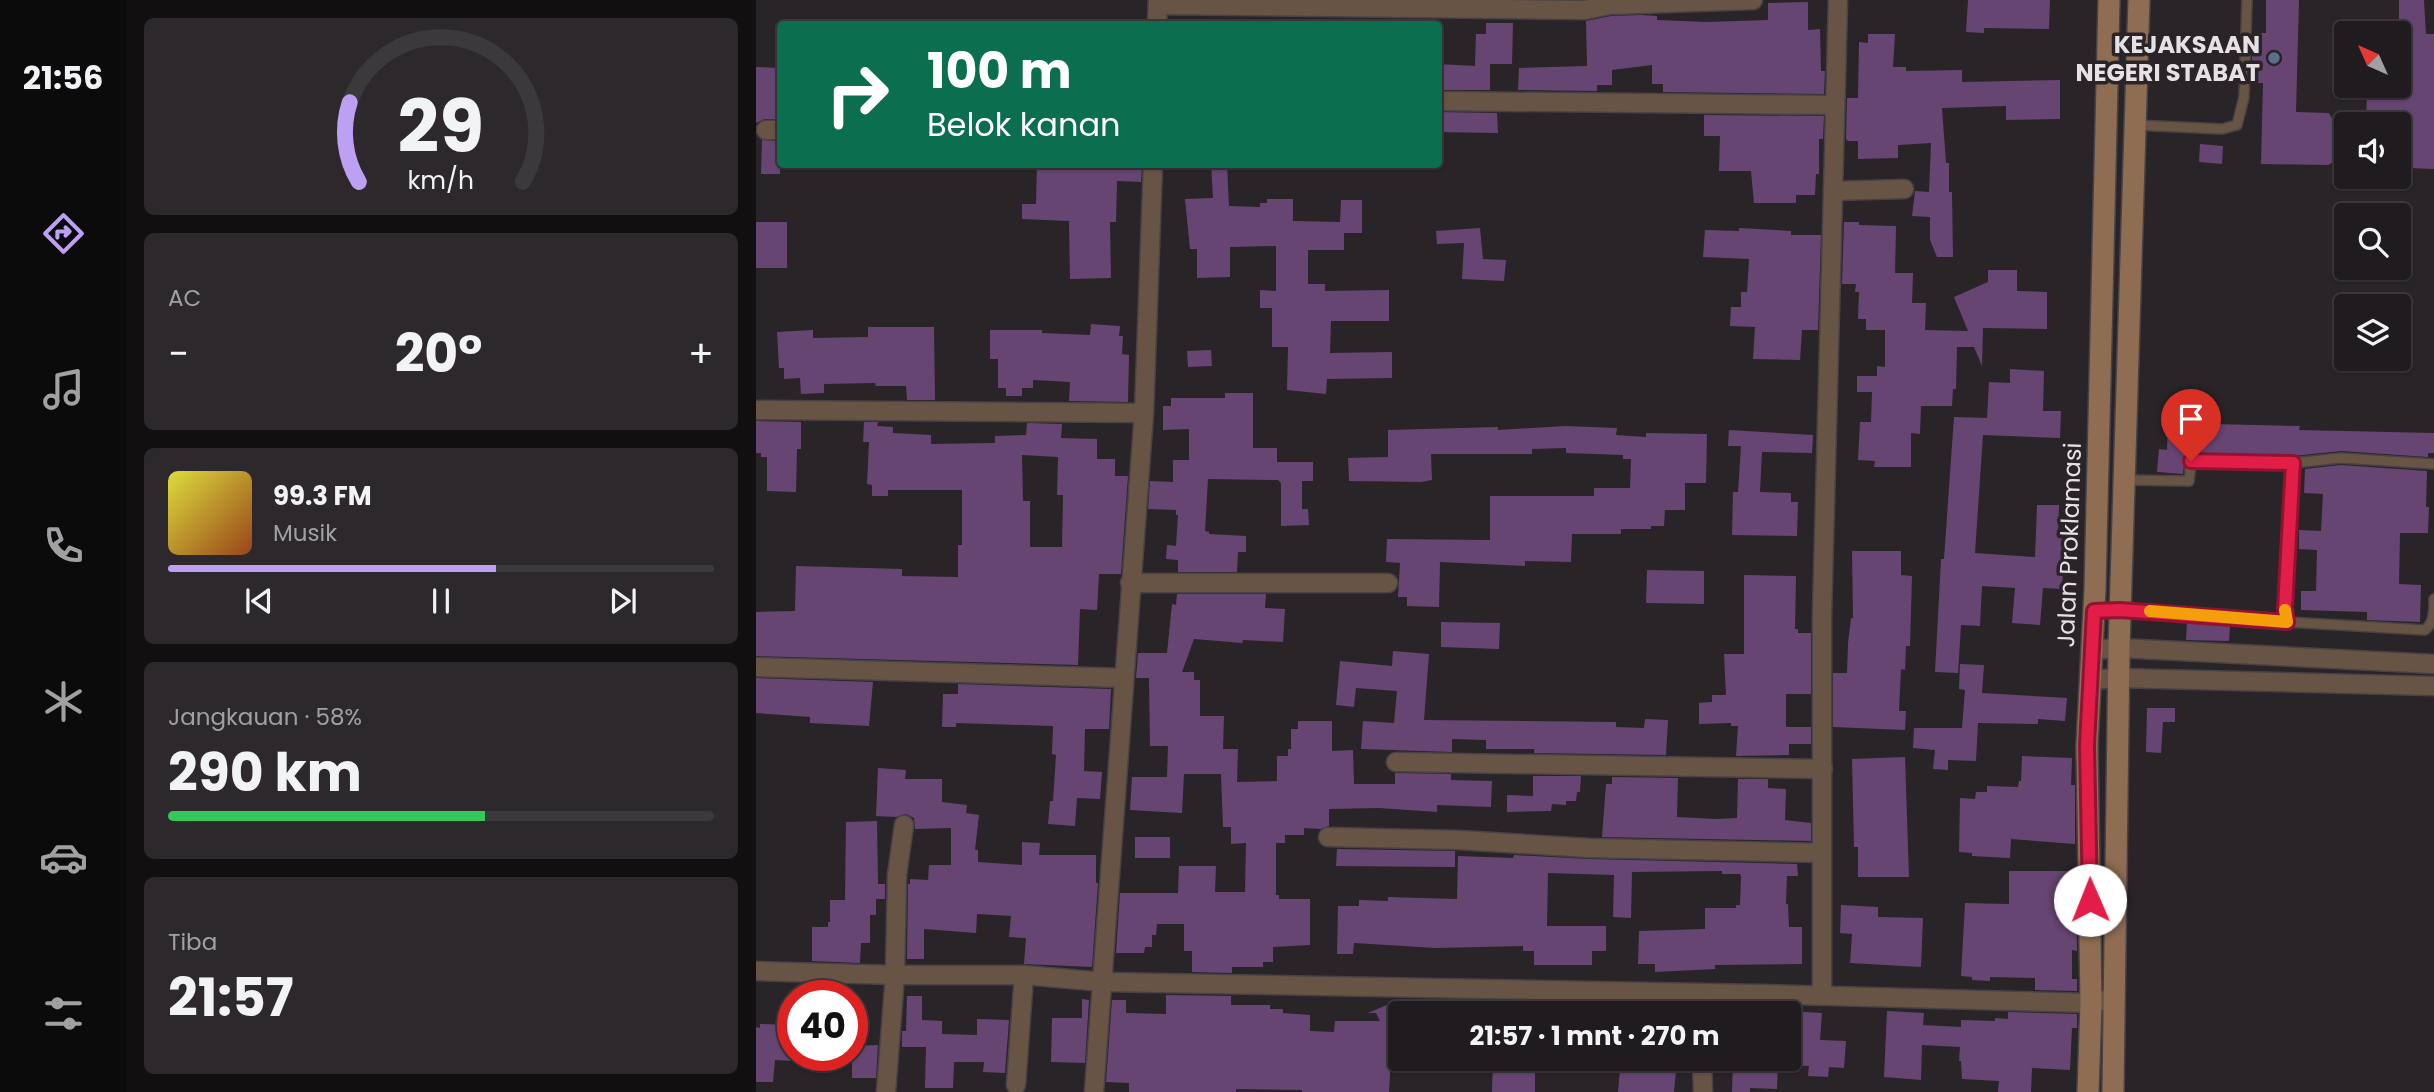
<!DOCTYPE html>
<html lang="id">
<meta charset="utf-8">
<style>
body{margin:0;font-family:Poppins,sans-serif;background:#2c282b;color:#f1f3f6;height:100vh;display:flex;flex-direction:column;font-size:26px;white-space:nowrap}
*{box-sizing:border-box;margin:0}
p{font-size:23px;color:#a1a1a4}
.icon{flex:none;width:38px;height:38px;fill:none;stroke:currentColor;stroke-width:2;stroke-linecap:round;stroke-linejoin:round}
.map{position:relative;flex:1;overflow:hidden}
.details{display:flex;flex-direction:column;gap:18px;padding:18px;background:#110f10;width:630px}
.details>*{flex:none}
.top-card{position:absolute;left:21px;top:21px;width:665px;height:147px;border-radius:7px;box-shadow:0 2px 5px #0004,0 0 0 2px #3c393c;background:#0b6e4f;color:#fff;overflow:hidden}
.needle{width:46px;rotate:315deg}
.buttons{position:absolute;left:1578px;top:21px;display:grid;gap:14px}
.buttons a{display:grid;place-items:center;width:77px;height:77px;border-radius:7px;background:#1f1b1e;box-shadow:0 2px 5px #0004,0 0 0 2px #3c393c;font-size:35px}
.speed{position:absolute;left:21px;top:980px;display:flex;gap:14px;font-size:35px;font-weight:700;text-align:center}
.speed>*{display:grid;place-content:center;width:91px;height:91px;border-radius:50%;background:#1f1b1e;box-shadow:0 2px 5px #0004,0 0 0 2px #3c393c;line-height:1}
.speed .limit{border:10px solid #d22;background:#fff;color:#111}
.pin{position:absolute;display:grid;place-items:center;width:60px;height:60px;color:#fff;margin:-72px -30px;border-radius:50% 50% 50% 0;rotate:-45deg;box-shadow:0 0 7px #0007}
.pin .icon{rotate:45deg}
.me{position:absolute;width:77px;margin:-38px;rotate:359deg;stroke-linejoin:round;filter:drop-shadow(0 0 5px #0008)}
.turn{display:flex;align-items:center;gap:24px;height:147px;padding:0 35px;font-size:32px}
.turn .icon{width:91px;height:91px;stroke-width:2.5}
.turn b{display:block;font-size:49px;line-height:60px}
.big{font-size:52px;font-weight:700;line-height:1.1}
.details .widget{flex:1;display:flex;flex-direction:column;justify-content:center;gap:10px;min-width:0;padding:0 24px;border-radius:10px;background:#2c282b}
.details .dial{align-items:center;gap:0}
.dial svg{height:182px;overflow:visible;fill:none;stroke:#3c393c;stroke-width:7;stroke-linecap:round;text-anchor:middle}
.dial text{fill:#f1f3f6;stroke:none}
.song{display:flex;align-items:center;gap:21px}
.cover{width:84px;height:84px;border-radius:10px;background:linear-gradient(135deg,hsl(60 70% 55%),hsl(20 70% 35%))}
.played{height:7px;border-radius:4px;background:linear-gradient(90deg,#bca0f2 60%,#3c393c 60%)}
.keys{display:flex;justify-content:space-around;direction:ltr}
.heat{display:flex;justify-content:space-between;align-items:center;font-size:38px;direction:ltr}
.charge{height:10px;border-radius:5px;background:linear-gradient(90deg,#34c759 58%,#3c393c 0)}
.trip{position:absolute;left:632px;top:1001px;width:413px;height:70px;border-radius:7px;background:#1f1b1e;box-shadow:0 2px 5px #0004,0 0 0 2px #3c393c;font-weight:700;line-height:70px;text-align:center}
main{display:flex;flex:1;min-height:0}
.tab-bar{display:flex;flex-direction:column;width:126px;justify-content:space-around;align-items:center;background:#0c0b0c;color:#a1a1a4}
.tab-bar .icon{width:49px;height:49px}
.tab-bar .current{color:#bca0f2}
.tab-bar b{font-size:32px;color:#f1f3f6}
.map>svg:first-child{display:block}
</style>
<main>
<nav class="tab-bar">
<b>21:56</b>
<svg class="icon current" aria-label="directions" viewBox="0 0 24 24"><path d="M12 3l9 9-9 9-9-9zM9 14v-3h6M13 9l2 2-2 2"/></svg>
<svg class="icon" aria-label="music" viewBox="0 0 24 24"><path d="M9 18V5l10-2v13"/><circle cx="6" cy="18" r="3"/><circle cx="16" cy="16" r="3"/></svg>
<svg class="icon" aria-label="phone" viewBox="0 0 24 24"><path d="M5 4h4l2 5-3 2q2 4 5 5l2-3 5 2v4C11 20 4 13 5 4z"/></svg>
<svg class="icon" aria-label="climate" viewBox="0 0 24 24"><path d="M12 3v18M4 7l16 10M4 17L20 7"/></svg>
<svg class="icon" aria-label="car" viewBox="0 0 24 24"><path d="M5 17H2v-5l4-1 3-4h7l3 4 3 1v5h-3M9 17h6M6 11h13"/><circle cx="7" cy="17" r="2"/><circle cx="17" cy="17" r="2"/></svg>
<svg class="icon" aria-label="filters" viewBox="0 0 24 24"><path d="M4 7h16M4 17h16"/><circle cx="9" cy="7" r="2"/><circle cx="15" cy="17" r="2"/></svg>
</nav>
<section class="details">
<div class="widget dial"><svg viewBox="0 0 100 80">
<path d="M14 69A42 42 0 1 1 86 69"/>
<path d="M14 69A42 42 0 0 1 10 34" stroke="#bca0f2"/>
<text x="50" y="56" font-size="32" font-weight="700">29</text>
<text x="50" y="72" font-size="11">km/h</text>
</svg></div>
<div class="widget"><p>AC</p>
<div class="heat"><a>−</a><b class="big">20°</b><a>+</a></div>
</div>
<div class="widget">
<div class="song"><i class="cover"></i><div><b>99.3 FM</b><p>Musik</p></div></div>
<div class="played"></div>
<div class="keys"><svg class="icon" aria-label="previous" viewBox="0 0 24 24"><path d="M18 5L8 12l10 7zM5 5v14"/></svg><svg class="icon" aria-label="pause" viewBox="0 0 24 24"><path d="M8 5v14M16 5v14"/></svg><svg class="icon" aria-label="next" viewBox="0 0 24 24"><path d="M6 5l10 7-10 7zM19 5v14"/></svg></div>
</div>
<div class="widget"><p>Jangkauan · 58%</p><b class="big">290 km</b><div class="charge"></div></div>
<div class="widget"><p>Tiba</p><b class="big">21:57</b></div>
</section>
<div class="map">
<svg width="1678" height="1092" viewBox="0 0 1678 1092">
<rect width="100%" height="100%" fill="#292428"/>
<!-- building -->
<g fill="#674573" fill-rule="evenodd">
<polygon points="1212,0 1294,0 1293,29 1228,28 1228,33 1210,32"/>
<polygon points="1510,0 1543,0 1540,112 1573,113 1581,128 1591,123 1591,155 1572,165 1505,164 1507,83 1495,83 1497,33 1510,33"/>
<polygon points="1643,0 1668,0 1670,34 1678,34 1678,169 1654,168 1656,126 1610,124 1611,90 1643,91"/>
<polygon points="1052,2 1052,30 1064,29 1065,71 1069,71 1068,94 907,92 907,84 896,84 896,65 856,70 856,85 841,85 841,91 762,90 763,68 831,66 830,21 855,16 884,15 901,16 901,20 950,22 1012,20 1012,3"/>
<polygon points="730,23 757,23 756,64 734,64 734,90 682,90 682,64 719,66 720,34 730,34"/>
<polygon points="1112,34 1139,34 1137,67 1150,67 1150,71 1206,70 1206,82 1304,80 1304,119 1250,120 1250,106 1186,108 1190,163 1193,163 1193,192 1196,192 1197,257 1181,257 1174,240 1174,217 1156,216 1159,191 1173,192 1175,143 1142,145 1142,158 1102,159 1102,141 1092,141 1090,139 1091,98 1102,98 1103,42 1112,43"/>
<polygon points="0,67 24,68 24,119 9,119 0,123"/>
<polygon points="682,112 741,113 742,133 682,132"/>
<polygon points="948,115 1068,116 1067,139 1063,139 1063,174 1060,174 1059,195 1040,195 1040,203 998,203 995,171 963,171 964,136 948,136"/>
<polygon points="6,140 24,141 24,174 5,174"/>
<polygon points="1444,144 1467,146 1466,164 1443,162"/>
<polygon points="281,164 386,164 385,182 361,181 360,222 354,222 355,278 314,279 313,221 266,219 266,204 280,204"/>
<polygon points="455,164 471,164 473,206 504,207 504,203 511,203 511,199 537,199 537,221 584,222 585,200 606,200 606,233 588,233 588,250 552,250 552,284 569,284 569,291 633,290 633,321 575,321 574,353 636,352 636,378 571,379 570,394 531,390 532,347 516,347 516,308 504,308 504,290 520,291 520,246 474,247 474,277 441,278 441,249 434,249 429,199 457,198"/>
<rect x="0" y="222" width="31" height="46"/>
<polygon points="1088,222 1103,222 1103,225 1140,226 1139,273 1157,273 1156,303 1170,303 1169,330 1212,331 1198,297 1232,282 1232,270 1261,270 1261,291 1291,292 1291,329 1227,328 1226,366 1218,347 1201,347 1200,389 1197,389 1196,406 1165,406 1164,434 1155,433 1155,467 1118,467 1119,461 1102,460 1104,422 1115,422 1116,392 1101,392 1101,376 1121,376 1121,366 1129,367 1129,330 1110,330 1110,319 1102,319 1103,292 1099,292 1100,284 1086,284"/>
<polygon points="724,228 727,259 750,260 748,281 706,279 708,243 681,244 680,231"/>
<polygon points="983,228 1035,231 1035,235 1065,235 1062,330 1046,330 1044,360 997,359 999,327 974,326 975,307 985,307 985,292 991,292 993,259 947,257 949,230 983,231"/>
<polygon points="335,324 364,326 363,336 367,336 366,354 373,355 372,402 313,401 314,382 277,380 277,388 266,388 266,396 250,396 250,388 242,388 242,359 234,359 234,330 286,330 286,333 334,335"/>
<polygon points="112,327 178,327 179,400 151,400 150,386 120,386 119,383 68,384 68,393 45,394 44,378 28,379 28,368 23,368 21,332 57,330 57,338 112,337"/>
<polygon points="455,350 456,366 432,367 431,351"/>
<polygon points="1254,369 1288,371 1287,411 1305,411 1304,438 1227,435 1219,553 1279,557 1281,505 1303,505 1302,538 1309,539 1306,589 1287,588 1284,625 1256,623 1259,588 1226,586 1224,626 1205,625 1202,673 1179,672 1185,559 1188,559 1198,417 1231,418 1233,382 1254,383"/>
<polygon points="469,393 497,393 497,448 521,448 521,462 557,462 557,481 546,481 546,509 552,509 553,525 525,526 525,483 522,480 452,479 449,531 453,532 453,534 490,536 490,552 482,552 481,572 422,572 422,560 410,559 411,545 420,546 422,515 420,515 420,510 392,509 394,481 417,482 417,460 433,460 433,429 407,430 407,406 415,406 415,398 469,398"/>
<polygon points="0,421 45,422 45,449 41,449 40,492 11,491 11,457 5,457 5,453 0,453"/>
<path d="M108,422h14l-1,4 16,1v6l38,2v9l64,-1v-7l31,-1 1,-12 35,1 -1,14 36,1v20h18v17h13l-7,98h-22l-2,36 -17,-1 -2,56 -322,-9v-44l39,-1 1,-45 106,3v7l56,1v-32h4v-55h-74v6h-16v-11l-5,-1 2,-42h-6zM266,455l36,2 -1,38h6l-1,52h-32v-46h-7z"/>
<polygon points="1412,423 1544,426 1543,430 1678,433 1678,453 1672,453 1672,457 1585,451 1537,456 1435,454 1429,456 1427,474 1401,472 1403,449 1411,450"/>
<polygon points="809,426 861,428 860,435 890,437 890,433 951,434 950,483 929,483 929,510 909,510 908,526 895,526 895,529 865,529 865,534 816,534 815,562 769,561 769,566 684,562 683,607 651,606 651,597 642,597 644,563 630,562 631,539 734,540 734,496 838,496 838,488 874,488 875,459 867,459 867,455 810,453 810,448 776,449 776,454 675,454 676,480 665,482 593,481 592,458 632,457 632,430 742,427 742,430"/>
<polygon points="973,430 1057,435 1056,453 1006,452 1004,492 1035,493 1035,502 1042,502 1041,536 976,535 977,492 982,492 985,446 972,446"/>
<polygon points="1585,465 1671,471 1670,507 1673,507 1672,533 1644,533 1643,584 1665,585 1664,622 1611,620 1611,612 1545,610 1545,591 1560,591 1561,550 1543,549 1543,530 1565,531 1567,494 1548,493 1549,469"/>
<polygon points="1096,551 1145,551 1145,575 1156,576 1154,646 1150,646 1149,670 1145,669 1143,711 1150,711 1149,730 1077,727 1077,673 1091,673 1092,643 1095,618 1097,618"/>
<polygon points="891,570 948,571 948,604 890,603"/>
<polygon points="988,575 1040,576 1039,629 1042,629 1042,633 1055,633 1055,694 1030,694 1030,727 1055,727 1055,744 1033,744 1033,755 980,756 982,726 975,726 975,723 943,724 943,703 956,702 956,695 970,695 968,654 988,654"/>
<polygon points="421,594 510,594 509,608 529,609 527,642 487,640 486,643 438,639 426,672 438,672 438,680 444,680 444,716 468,716 467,749 482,749 481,782 521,781 521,756 532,756 532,749 535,749 535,729 542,729 542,721 576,721 576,751 597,750 598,784 639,784 639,773 695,774 695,780 736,781 735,807 681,805 681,812 623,808 573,809 573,826 565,829 548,828 548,835 529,835 529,843 520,843 520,895 523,895 523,899 554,899 554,945 517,947 517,962 507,962 507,967 476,967 476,973 436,972 436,951 428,951 428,924 401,924 400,935 396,935 396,947 389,947 388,953 360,953 364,893 422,893 423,866 460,866 459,892 489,892 490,843 475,844 475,827 467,827 465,774 428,774 426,813 374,810 376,777 411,777 412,746 394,746 393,678 380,678 382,653 411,653 416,604 420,605"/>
<polygon points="685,622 744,623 743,649 685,647"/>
<polygon points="1431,623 1474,625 1473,641 1430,640"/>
<polygon points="637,651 673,654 668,720 860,722 860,727 888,728 889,719 912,720 910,755 778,753 778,749 730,749 730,740 696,739 696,752 605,749 607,721 638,723 641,691 600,688 598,707 580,705 584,661 636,666"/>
<polygon points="1204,664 1228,665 1226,693 1311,698 1309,721 1282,719 1282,724 1222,723 1220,761 1192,760 1192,770 1177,769 1179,750 1157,748 1158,728 1206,728 1209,690 1203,689"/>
<polygon points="0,678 117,682 113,726 54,723 54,717 0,713"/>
<polygon points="202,684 355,689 353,729 329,729 328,771 346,772 344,799 321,798 319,826 292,824 294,801 297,801 300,755 296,754 297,726 200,723 200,727 186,727 187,694 202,694"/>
<polygon points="1391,708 1419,708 1419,722 1407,722 1405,753 1390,752"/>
<polygon points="1266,756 1316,758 1315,785 1319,785 1319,844 1255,839 1254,858 1216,856 1216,853 1203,852 1204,798 1219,799 1220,792 1231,792 1231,786 1262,787 1263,781 1265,781"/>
<polygon points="1149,757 1153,877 1102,877 1102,847 1098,847 1096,759"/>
<polygon points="122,768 150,770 149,779 186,779 186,802 211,805 210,813 223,815 219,850 222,850 222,862 266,865 266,842 284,843 283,855 340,855 340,883 342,883 336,967 268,964 270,938 253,937 255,916 221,914 220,933 168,929 168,959 151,959 152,884 154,884 154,879 172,880 173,865 195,865 195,828 159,829 158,818 150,814 140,817 120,816"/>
<polygon points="777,776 825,776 824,792 821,792 820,801 810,801 810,805 796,804 795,811 751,812 751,795 777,796"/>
<polygon points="856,777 922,778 921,817 960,819 981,818 982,779 1012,779 1012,788 1030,789 1029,820 1055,823 1055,841 846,837 850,784 856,784"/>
<polygon points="121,821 122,884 129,884 129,899 120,899 120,915 114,915 114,943 105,943 104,963 56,961 56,927 72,927 72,922 74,922 74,900 89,900 90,822"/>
<rect x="379" y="837" width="35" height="21"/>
<polygon points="581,849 699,851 699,867 580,866"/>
<polygon points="758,855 833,859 1041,864 1042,876 1031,876 1030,904 1032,904 1033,927 1046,927 1046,964 959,965 959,969 899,972 899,964 882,964 883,931 949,929 949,908 980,908 980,905 984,905 985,876 984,874 966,874 966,871 876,872 875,918 857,917 858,875 792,873 791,926 850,926 850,951 836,951 836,965 778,965 778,951 767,951 767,946 680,948 598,943 597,954 581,954 582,906 603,906 603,900 632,901 632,897 701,899 702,856 757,858"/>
<polygon points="1253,871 1320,871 1321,951 1316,950 1316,979 1321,979 1321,991 1279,990 1279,978 1234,977 1234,981 1216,980 1216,977 1205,976 1209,903 1253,904"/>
<polygon points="1085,905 1122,907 1122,917 1167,918 1165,967 1094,963 1096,934 1084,933"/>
<polygon points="410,995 475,996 475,1005 514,1005 514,1009 527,1009 527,1013 554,1015 554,1031 578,1032 579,1021 624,1021 620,1013 612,1013 645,999 697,1000 697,1013 644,1013 644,1057 635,1056 633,1092 546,1092 546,1090 480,1089 480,1092 373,1092 373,1083 350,1082 356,1000 370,1000 370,1013 410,1014"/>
<polygon points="151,996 166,996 166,1020 186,1021 186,1034 221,1035 221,1019 253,1020 249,1073 227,1072 228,1062 198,1062 197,1088 169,1088 170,1047 146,1047 146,1031 150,1031"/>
<polygon points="326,999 333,1000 329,1063 295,1062 296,1018 326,1018"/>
<polygon points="1032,1011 1066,1013 1064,1040 1090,1041 1088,1068 1073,1067 1072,1077 1052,1076 1053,1066 1032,1065"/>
<polygon points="1131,1011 1168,1013 1167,1025 1205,1027 1205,1020 1239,1021 1239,1018 1252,1019 1252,1012 1321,1014 1321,1028 1316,1028 1314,1070 1276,1068 1275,1092 1242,1092 1243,1081 1206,1079 1205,1061 1203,1061 1204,1047 1166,1045 1165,1080 1128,1077"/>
<polygon points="4,1024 37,1025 37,1061 19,1060 17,1082 0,1082 0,1027 4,1028"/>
<polygon points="122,1045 120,1078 96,1078 96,1046"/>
<polygon points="737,1059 779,1059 779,1092 736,1092"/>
<polygon points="873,1059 921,1059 918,1092 862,1092 864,1070 873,1071"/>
<polygon points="977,1059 1022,1059 1021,1089 994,1088 994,1092 976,1092"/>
</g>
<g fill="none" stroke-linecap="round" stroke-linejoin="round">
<defs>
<g id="lane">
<polyline points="1379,125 1466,129 1481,125 1488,97 1491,0"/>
<polyline points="1369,480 1433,481 1435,461 1537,463"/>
<polyline points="1339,611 1364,609 1531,622 1529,608 1537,463 1585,458 1678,464"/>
<path d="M1531,622l138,8c9,-7 9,-19 9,-31"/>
</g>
<g id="street">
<polyline points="402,5 829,10 854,5 997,0"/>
<polyline points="401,24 402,0"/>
<polyline points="682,101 1079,105"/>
<polyline points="10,130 24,130"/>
<polyline points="1077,191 1148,189"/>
<polyline points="0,410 388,413"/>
<polyline points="374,583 632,583"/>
<polyline points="1336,650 1363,648 1678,664"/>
<polyline points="0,667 368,678"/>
<polyline points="1334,680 1363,678 1678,686"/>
<polyline points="640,762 1067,769"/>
<polyline points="572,837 703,840 833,848 1065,853"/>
<polyline points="0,971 139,975 268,975 348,982 1003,994 1335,1003 1359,998"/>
<polyline points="944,994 945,1013"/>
<polyline points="1066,995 1066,616 1082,0"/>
<polyline points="946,1059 947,1092"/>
<polyline points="260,1085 268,975"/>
<polyline points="130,1092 139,975 141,875 148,825"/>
<polyline points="338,1092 388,413 397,164"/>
</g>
<g id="secondary">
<polyline points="1332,1092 1335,1003 1331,745 1339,589 1353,0"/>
<polyline points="1357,1092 1363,648 1383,0"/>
</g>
</defs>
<!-- lane casing -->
<use href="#lane" stroke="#474246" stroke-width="12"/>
<!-- street casing -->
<use href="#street" stroke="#474246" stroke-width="21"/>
<!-- secondary casing -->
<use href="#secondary" stroke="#474246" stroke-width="24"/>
<!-- lane -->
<use href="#lane" stroke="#685444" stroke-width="9"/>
<!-- street -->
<use href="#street" stroke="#685444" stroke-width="18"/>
<!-- secondary -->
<use href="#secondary" stroke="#8e6d53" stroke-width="21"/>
</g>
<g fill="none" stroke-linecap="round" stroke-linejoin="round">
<defs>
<polyline id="route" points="1334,900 1331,745 1338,611 1364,610 1531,622 1529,608 1537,463 1435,461"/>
</defs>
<!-- route casing -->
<use href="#route" stroke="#92132f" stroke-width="18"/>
<!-- route -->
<use href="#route" stroke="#e11d48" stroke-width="12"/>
<!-- slow -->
<polyline stroke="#f59e0b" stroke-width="12" points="1394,611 1531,622 1529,610"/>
</g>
<!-- markers -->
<circle fill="#5c6f8a" stroke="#292428" stroke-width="2.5" cx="1518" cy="58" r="7"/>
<g text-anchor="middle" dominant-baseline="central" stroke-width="7" stroke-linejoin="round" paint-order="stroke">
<!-- poi labels -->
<g font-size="24" font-weight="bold" fill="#e5e1e4" stroke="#292428" text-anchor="end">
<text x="1504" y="44">KEJAKSAAN<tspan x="1504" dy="28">NEGERI STABAT</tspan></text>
</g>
<!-- street labels -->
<g font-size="24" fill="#e5e1e4" stroke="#292428">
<text transform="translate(1313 545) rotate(-88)">Jalan Proklamasi</text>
</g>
</g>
</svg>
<div class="buttons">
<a><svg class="needle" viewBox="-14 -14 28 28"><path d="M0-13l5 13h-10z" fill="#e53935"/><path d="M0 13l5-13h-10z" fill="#a1a1a4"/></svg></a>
<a><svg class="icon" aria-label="sound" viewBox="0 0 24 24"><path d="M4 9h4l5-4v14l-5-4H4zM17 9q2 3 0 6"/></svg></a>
<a><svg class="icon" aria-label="search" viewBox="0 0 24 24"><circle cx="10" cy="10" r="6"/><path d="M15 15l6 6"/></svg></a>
<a><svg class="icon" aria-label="layers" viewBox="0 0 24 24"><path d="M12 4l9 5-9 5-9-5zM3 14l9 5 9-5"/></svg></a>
</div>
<div class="speed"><div class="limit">40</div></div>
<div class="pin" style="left:1435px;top:461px;background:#d93025"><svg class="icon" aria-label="arrive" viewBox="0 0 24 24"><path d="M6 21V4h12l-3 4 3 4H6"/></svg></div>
<svg class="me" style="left:1334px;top:900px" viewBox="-20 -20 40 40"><circle r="19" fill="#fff"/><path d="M0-13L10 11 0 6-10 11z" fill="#e11d48"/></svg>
<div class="trip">21:57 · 1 mnt · 270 m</div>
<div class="top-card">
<div class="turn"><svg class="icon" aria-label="right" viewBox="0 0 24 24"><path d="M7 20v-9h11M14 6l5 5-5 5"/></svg><div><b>100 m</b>Belok kanan</div></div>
</div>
</div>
</main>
